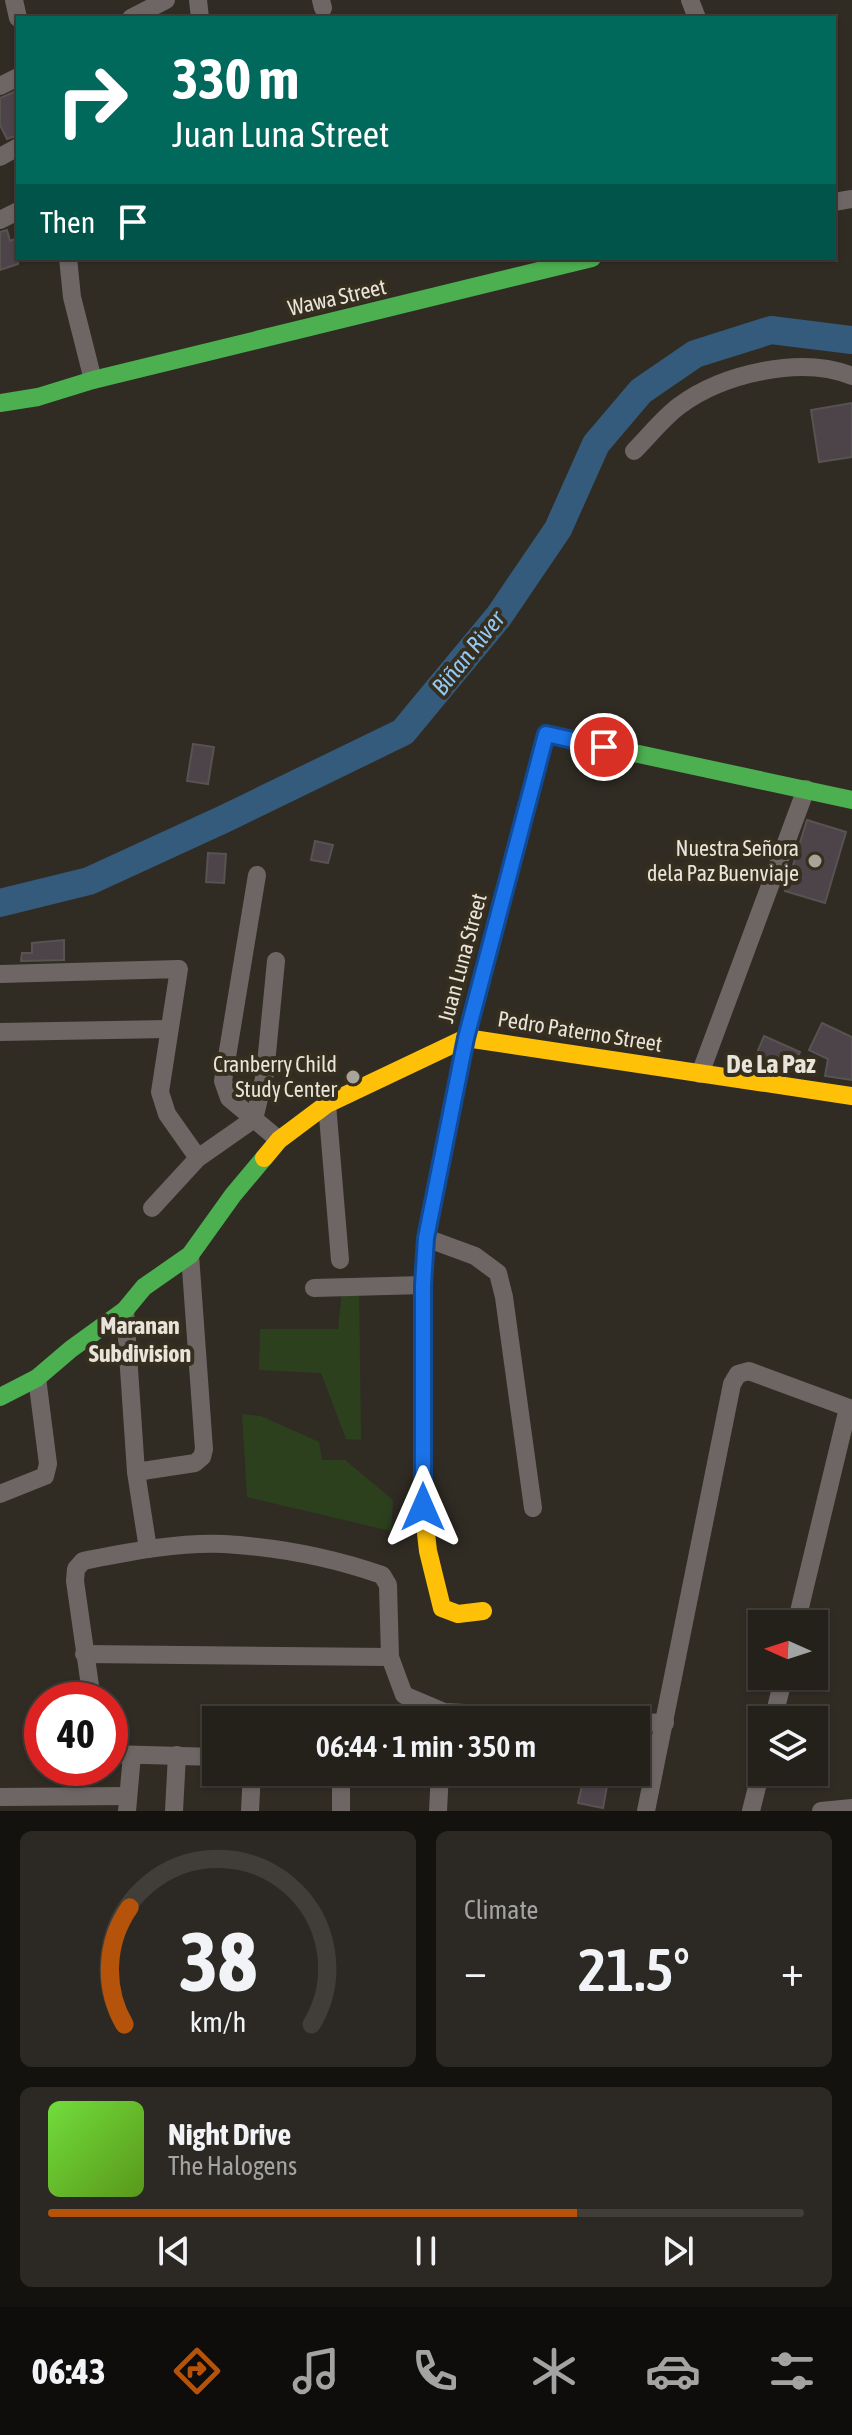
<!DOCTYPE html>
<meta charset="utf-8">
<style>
body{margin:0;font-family:"Asap Condensed",sans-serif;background:#2c2924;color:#f1f3f6;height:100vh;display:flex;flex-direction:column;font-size:30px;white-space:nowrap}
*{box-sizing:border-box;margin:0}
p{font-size:26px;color:#a3a3a3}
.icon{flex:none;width:44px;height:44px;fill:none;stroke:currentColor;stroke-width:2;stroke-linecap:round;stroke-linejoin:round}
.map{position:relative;height:1811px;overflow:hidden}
.side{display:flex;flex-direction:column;gap:20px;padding:20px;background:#14120f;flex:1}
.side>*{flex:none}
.hud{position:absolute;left:16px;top:16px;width:820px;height:244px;border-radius:0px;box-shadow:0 2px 6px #0004,0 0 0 2px #413e3a;background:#00695c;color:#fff;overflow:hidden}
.needle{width:52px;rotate:273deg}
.buttons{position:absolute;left:748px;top:1610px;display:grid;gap:16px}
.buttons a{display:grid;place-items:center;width:80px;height:80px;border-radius:0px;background:#24211b;box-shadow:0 2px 6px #0004,0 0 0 2px #413e3a;font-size:40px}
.speed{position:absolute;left:24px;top:1682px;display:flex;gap:16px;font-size:40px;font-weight:700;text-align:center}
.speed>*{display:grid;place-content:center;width:104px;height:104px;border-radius:50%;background:#24211b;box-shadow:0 2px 6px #0004,0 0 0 2px #413e3a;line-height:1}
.speed .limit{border:12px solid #d22;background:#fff;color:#111}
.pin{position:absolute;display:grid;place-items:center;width:68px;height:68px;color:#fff;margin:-34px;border:4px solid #fff;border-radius:50%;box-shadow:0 2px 8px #0007}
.me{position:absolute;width:88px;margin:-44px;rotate:0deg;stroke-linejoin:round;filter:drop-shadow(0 0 6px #0008)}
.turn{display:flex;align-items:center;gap:28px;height:168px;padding:0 24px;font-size:36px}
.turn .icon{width:104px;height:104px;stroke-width:2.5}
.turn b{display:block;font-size:56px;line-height:68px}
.then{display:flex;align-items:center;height:76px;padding:0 24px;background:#0003;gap:16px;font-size:30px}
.big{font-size:60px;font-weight:600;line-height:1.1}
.side .card{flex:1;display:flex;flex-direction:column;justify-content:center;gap:12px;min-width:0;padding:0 28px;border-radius:12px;background:#2c2924}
.side .dial{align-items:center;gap:0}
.dial svg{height:208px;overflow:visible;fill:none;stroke:#413e3a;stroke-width:7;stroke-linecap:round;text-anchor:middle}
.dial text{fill:#f1f3f6;stroke:none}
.song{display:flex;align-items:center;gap:24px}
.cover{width:96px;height:96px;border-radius:12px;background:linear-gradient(135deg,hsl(100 70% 55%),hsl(90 70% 35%))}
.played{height:8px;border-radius:4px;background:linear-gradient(90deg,#b45309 70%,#413e3a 70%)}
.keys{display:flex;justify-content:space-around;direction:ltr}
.heat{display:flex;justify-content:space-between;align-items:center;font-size:44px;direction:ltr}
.side .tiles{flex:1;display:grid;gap:20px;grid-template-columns:1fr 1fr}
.card:last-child{grid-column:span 2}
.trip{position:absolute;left:202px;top:1706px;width:448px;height:80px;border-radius:0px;background:#24211b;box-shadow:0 2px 6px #0004,0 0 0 2px #413e3a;font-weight:600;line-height:80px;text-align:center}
.dock{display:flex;height:128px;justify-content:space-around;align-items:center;background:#0e0d0b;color:#a3a3a3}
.dock .icon{width:56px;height:56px}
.dock .on{color:#b45309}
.dock b{font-size:36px;color:#f1f3f6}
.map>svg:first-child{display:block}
</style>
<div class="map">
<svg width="852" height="1811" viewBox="0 0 852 1811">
<rect width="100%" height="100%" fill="#302c24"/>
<!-- green -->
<g fill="#2d401e">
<polygon points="359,1290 361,1440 346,1439 321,1373 259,1370 260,1329 338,1329 342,1291"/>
<polygon points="242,1414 261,1416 319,1442 322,1460 345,1460 393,1500 391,1531 247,1497"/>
</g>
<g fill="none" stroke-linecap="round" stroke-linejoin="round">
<!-- river -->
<polyline stroke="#345b7b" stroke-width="28" points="0,903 89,881 224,819 403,732 499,616 558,529 596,444 641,391 695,354 771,330 852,340"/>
</g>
<!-- building -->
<g fill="#4d4449" stroke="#575351" stroke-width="2">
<polygon points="18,90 18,135 7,139 0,125 0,98"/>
<polygon points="7,230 10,241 18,238 18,264 0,270 0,232"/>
<polygon points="852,403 852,457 819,462 811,410"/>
<polygon points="193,744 214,747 208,784 187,781"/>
<polygon points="807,820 846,832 825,903 785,891"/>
<polygon points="315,841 333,845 328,863 311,860"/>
<polygon points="208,853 226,854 224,883 206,882"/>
<polygon points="64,940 64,960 21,961 22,953 32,953 32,943"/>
<polygon points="822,1023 852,1037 852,1080 825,1076 828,1059 809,1050"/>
<polygon points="764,1036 800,1052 792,1071 757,1053"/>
<polygon points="583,1781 607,1786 603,1808 578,1803"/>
</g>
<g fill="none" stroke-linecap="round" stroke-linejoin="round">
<!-- street -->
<g stroke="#6e6665" stroke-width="18">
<polyline points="14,0 18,18"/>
<polyline points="198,0 200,18"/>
<polyline points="321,0 323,8"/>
<polyline points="690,0 697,18"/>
<polyline points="131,18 166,0"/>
<polyline points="0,86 18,77"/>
<polyline points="0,157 18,147"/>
<polyline points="834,202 852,199"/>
<polyline points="0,220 18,211"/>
<polyline points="68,258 72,297 93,380"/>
<path d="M634,451c15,-15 29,-33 45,-45 43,-32 122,-51 173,-30"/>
<polyline points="257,875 223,1081 229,1098 279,1140"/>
<polyline points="0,974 179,969 160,1092 167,1114 198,1158"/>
<polyline points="0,1032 168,1029"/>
<polyline points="700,1074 806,789"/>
<polyline points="327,1104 340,1260"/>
<polyline points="152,1208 198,1158 254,1119 265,1074 276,961"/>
<polyline points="426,1238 475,1256 498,1273 504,1297 533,1508"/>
<polyline points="314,1288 423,1285"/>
<polyline points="125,1310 136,1472 148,1549"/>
<polyline points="136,1472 195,1463 202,1457 204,1449 190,1255"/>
<polyline points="0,1494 45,1476 48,1464 37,1378"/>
<polyline points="796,1624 848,1408"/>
<polyline points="84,1654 390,1657"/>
<path d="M92,1700l-17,-119 1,-12 7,-8c46,-9 94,-19 141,-17 52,3 109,14 158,31l6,10 2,72 14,38 40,17 158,8"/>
<polyline points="773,1720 784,1676"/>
<polyline points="636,1722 665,1723"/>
<polyline points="110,1754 216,1757"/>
<polyline points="0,1797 128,1796"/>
<polyline points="127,1811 132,1755"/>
<polyline points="174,1811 177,1755"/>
<polyline points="250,1811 252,1772"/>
<polyline points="341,1811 341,1772"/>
<polyline points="438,1811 440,1772"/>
<polyline points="646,1811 732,1384 738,1374 749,1371 852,1409"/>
<polyline points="751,1811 762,1767"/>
<polyline points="821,1811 852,1808"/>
</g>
<!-- fast -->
<g stroke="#4caf50" stroke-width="18">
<polyline points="0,403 38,397 93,380 592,258"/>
<polyline points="481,983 546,734 852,800"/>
<polyline points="0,1397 37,1378 71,1349 125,1310 144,1287 190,1255 233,1195 264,1158"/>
</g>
<!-- slow -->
<g stroke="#ffc107" stroke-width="18">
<polyline points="481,983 466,1038 426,1238 423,1285 423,1507 428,1551 442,1608 458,1614 483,1611"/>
<polyline points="264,1158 279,1140 327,1104 466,1038 852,1096"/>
</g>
</g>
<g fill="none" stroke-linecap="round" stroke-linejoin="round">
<defs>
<polyline id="route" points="423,1507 423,1285 426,1238 466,1038 546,734 604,747"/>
</defs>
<!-- route casing -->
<use href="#route" stroke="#114b97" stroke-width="20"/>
<!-- route -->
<use href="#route" stroke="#1a73e8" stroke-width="14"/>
</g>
<!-- markers -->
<g fill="#a8a49a" stroke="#362e1e" stroke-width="3">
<circle cx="815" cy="861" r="8"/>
<circle cx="353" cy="1077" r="8"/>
</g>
<g text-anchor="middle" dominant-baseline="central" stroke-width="8" stroke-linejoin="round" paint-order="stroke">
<!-- street labels -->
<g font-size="22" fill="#e9e4da" stroke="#362e1e">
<text transform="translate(337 297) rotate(-13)">Wawa Street</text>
<text transform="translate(462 958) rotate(-75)">Juan Luna Street</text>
<text transform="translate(580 1031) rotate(9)">Pedro Paterno Street</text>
</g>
<!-- poi labels -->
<g font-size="22" fill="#e9e4da" stroke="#362e1e" text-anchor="end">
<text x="799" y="848">Nuestra Señora<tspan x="799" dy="25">dela Paz Buenviaje</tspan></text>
<text x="337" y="1064">Cranberry Child<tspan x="337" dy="25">Study Center</tspan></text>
</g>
<!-- water labels -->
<g font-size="24" font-style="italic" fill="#93c8f5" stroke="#362e1e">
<text transform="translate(468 653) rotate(-51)">Biñan River</text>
</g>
<!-- neighbourhood labels -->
<g font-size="24" font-weight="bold" fill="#e9e4da" stroke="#362e1e">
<text x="140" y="1325">Maranan<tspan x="140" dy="28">Subdivision</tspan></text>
</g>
<!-- quarter labels -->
<g font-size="26" font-weight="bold" fill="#e9e4da" stroke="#362e1e">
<text x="771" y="1064">De La Paz</text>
</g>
</g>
</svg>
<div class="buttons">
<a><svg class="needle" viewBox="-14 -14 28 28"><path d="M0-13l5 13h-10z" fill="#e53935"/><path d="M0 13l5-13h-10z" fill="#a3a3a3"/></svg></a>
<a><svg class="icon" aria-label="layers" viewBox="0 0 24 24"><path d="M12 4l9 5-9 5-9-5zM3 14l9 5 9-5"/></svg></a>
</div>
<div class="speed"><div class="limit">40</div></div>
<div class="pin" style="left:604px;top:747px;background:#d93025"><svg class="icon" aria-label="arrive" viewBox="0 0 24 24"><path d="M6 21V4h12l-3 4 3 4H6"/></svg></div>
<svg class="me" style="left:423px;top:1507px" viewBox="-20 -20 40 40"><path d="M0-17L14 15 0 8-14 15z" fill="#1a73e8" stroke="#fff" stroke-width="4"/></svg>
<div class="trip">06:44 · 1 min · 350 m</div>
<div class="hud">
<div class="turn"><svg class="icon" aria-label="right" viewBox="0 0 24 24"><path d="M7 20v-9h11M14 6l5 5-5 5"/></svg><div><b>330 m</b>Juan Luna Street</div></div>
<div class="then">Then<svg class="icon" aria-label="arrive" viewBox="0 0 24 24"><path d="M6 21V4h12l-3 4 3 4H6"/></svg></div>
</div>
</div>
<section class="side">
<div class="tiles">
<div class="card dial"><svg viewBox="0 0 100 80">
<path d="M14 69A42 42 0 1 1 86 69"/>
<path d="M14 69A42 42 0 0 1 16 24" stroke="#b45309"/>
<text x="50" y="56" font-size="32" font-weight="700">38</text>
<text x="50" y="72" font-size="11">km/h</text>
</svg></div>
<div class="card"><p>Climate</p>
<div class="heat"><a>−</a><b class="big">21.5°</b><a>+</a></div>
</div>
<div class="card">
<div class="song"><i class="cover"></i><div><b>Night Drive</b><p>The Halogens</p></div></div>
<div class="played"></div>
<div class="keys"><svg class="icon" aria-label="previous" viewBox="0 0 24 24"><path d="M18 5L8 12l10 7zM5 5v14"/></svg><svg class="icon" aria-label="pause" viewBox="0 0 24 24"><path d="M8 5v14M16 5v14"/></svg><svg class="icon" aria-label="next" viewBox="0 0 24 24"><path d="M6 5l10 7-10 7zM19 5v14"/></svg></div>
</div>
</div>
</section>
<nav class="dock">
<b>06:43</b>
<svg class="icon on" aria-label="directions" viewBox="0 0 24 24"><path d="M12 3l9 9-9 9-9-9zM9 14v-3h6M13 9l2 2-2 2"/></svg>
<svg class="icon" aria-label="music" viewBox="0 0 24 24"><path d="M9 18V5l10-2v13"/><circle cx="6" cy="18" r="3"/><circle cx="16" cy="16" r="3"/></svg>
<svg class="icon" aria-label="phone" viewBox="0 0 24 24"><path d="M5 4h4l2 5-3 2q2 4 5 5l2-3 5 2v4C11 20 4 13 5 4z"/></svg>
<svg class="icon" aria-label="climate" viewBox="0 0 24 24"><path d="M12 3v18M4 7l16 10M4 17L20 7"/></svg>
<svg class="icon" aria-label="car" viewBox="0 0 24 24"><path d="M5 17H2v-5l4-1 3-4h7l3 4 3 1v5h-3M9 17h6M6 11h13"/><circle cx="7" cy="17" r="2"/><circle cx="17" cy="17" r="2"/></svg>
<svg class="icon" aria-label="filters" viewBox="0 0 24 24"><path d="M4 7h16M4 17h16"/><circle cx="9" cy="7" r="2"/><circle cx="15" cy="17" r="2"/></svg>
</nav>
